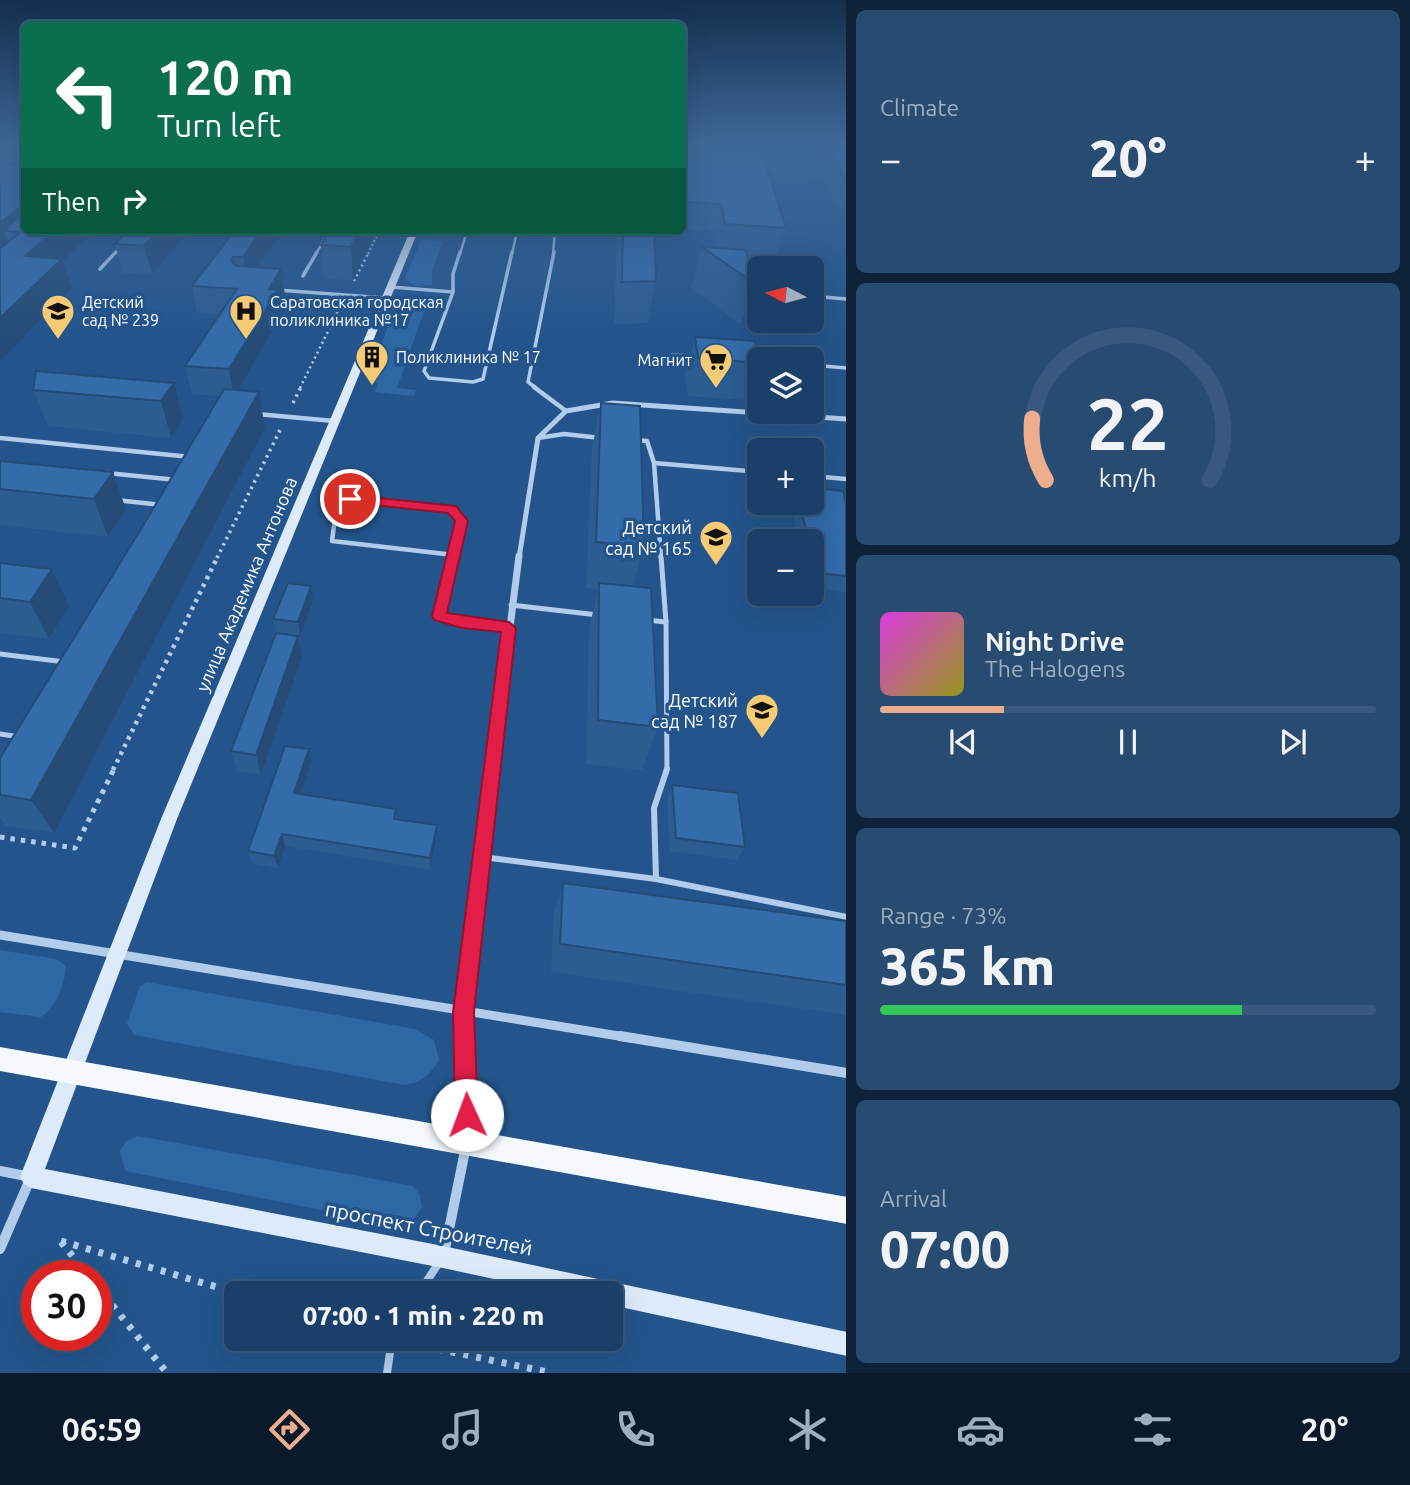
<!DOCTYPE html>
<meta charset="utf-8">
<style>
body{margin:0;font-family:Ubuntu,sans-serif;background:#274b71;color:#f1f3f6;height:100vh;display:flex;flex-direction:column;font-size:26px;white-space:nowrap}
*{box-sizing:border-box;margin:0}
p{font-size:23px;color:#9fafc0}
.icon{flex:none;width:38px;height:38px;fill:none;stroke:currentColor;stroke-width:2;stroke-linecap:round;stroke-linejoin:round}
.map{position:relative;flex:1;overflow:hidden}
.side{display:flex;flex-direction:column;gap:10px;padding:10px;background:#0e233a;width:564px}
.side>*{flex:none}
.top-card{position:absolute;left:21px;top:21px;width:665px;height:214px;border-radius:10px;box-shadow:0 7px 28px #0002,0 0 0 2px #38597d;background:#0b6e4f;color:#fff;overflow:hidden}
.needle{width:46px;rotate:276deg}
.buttons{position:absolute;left:747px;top:256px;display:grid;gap:14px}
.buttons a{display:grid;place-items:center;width:77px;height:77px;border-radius:10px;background:#1a4069;box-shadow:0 7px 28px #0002,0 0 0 2px #38597d;font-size:35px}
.speed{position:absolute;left:21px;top:1260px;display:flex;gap:14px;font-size:35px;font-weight:700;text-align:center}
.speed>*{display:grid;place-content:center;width:91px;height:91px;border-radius:50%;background:#1a4069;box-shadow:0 7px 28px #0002,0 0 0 2px #38597d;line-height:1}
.speed .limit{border:10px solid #d22;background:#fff;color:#111}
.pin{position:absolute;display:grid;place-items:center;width:60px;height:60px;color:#fff;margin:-30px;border:4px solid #fff;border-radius:50%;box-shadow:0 2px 7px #0007}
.me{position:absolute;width:77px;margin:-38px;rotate:358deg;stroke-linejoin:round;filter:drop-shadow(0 0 5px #0008)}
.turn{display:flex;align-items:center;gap:24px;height:147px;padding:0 21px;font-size:32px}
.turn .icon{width:91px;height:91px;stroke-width:2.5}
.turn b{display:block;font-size:49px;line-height:60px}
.then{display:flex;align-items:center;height:66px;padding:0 21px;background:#0003;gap:14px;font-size:26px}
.big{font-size:52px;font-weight:800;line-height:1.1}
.side .card{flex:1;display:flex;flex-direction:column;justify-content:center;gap:10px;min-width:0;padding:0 24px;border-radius:10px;background:#274b71}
.side .dial{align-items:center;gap:0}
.dial svg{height:182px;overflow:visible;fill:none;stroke:#38597d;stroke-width:7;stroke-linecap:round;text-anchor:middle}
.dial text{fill:#f1f3f6;stroke:none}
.song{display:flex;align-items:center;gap:21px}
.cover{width:84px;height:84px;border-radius:10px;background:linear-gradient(135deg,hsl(300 70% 55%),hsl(60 70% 35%))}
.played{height:7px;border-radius:4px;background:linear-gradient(90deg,#eead8d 25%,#38597d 25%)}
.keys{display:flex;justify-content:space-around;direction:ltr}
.heat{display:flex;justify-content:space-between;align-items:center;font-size:38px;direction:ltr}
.charge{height:10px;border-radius:5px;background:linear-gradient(90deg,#34c759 73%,#38597d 0)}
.trip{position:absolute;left:224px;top:1281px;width:399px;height:70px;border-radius:10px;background:#1a4069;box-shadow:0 7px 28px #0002,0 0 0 2px #38597d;font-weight:800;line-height:70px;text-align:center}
.tab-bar{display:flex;height:112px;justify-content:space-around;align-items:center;background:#0a1a2a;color:#9fafc0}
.tab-bar .icon{width:49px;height:49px}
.tab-bar .selected{color:#eead8d}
.tab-bar b{font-size:32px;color:#f1f3f6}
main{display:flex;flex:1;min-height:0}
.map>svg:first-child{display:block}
</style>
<main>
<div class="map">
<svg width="847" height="1373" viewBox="0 0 847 1373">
<rect width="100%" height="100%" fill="#23558c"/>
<!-- green -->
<g fill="#2d67a4">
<polygon points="421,240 443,241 432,271 432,285 415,286 405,279"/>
<polygon points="410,308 424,311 397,388 416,390 414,396 375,392 378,383 369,382 393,311"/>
<path d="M0,950l56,9 10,7c-1,19 -10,40 -25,51l-41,-5z"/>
<path d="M146,982l270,47 18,11 5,20c-9,15 -17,22 -35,25l-270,-50 -7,-12 13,-37z"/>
<polygon points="138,1136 413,1186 420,1195 422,1208 407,1227 125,1171 120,1151 126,1141"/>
</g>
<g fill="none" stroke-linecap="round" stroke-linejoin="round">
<!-- path-far5 -->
<polyline stroke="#b1cdeb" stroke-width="2" stroke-dasharray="2 2.5" stroke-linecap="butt" points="368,254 379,231"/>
<!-- path-far4 -->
<g stroke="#b1cdeb" stroke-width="2.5" stroke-dasharray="2 3.5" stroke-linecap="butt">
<polyline points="354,281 369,252"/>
<polyline points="300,388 340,307"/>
</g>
<!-- path-far3 -->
<g stroke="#b1cdeb" stroke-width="3.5" stroke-dasharray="2.5 4.5" stroke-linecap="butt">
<polyline points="293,403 301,387"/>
<polyline points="217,558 280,430"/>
</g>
<!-- path-far2 -->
<polyline stroke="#b1cdeb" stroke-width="4.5" stroke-dasharray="3.5 5" stroke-linecap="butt" points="113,770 218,556"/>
<!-- path-far1 -->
<polyline stroke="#b1cdeb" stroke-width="5" stroke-dasharray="4.5 6" stroke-linecap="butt" points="0,837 75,848 114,769"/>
<!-- path -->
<g stroke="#b1cdeb" stroke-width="7" stroke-dasharray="5 8" stroke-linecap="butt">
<polyline points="61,1241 237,1293"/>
<polyline points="61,1242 89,1276"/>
<polyline points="96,1285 167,1373"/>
<polyline points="438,1349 552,1373"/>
</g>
<!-- lane-far5 -->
<g stroke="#b1cdeb" stroke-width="2.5">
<polyline points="0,148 3,146"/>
<polyline points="115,254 122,246"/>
<polyline points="316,254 329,231"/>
<polyline points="460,254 467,231"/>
<polyline points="512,254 517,231"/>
<polyline points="553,254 555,231"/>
</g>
<!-- lane-far4 -->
<g stroke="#b1cdeb" stroke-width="3.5">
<polyline points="460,252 453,274 453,292 424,371 429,378 473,382 483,379 512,252"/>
<polyline points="100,269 116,252"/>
<polyline points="303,276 317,252"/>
<polyline points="391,287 453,292"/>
<polyline points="278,290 386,298"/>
<polyline points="746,292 760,293"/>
<polyline points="812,296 847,299"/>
<polyline points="672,355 694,356"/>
<polyline points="812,365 847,368"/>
<polyline points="536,388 528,382 554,252"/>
</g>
<!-- lane-far3 -->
<g stroke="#b1cdeb" stroke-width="4.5">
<polyline points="534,387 566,411"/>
<polyline points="257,414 334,421"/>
<polyline points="0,438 191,457"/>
<polyline points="538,438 564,434 601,438"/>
<polyline points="635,440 647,441 654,463 661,558"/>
<polyline points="654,463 760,472"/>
<polyline points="107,473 177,480"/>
<polyline points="812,476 847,479"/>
<polygon points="350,499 452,509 462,521 454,555 332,541 335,518"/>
<polyline points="116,500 162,505"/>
<polyline points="453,558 454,555"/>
</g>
<!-- lane-far2 -->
<g stroke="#b1cdeb" stroke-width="5">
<polyline points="454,556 439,616 462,623 509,628"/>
<polyline points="661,556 666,622 667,770"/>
<polyline points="511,605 598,615"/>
<polyline points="646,620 666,622"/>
<polyline points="0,654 65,662"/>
<polyline points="0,734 20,737"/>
</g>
<!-- lane-far1 -->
<g stroke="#b1cdeb" stroke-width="6">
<polyline points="482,857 656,879 847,917"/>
<polyline points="656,879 654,808 667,769"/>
</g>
<!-- lane -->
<g stroke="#b1cdeb" stroke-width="8">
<polyline points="419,1293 440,1261"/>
<polyline points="387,1373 392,1339"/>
</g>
<!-- street-far3 -->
<polyline stroke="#b1cdeb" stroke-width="5" points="519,558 538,438 566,411 613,403 847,419"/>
<!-- street-far2 -->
<polyline stroke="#b1cdeb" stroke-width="7" points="492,770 519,556"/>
<!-- street-far1 -->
<g stroke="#b1cdeb" stroke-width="9">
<polyline points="0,935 631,1038"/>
<polyline points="465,1038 464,1012 492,769"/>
</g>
<!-- street -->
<g stroke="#b1cdeb" stroke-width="10">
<polyline points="620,1036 847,1073"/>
<polyline points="0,1171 31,1177 0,1249"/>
<polyline points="444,1254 467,1141 465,1036"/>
</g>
<!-- secondary -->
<polygon fill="#dceaf9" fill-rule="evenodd" points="410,231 418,231 177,819 45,1169 443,1246 847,1332 847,1356 611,1305 611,1293 559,1293 443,1268 31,1188 24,1184 20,1177 161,819"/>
<!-- primary -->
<polygon fill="#f5f9fe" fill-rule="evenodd" points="0,1047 847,1197 847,1224 0,1071"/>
</g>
<!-- wall -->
<g fill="#2c5d91">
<polygon points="16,146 24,231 94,231 62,261 72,288 0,361 0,164 5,164 3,156"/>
<polygon points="682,146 846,146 846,208 837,207 824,178 769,175 786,228 777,255 747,254 754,283 741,325 691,288 702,247 717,248 715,231 682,229"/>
<polygon points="189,231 152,275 123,273 115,244"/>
<polygon points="234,231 283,231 258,267 285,295 280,304 281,316 239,390 265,428 54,833 6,826 0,818 0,758 141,529 220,396 192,394 185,366 220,315 197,313 192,286"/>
<polygon points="329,231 376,231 353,280 324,279 321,245"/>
<polygon points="617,231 654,231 656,281 647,323 614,324"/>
<polygon points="695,337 760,361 760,364 747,400 688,396 685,374"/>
<polygon points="174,383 183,419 171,438 48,426 33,390"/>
<polygon points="601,403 644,547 633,586 658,727 642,770 586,764 589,629 598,590 586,588 592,448"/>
<polygon points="0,461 113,472 126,510 108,537 0,525"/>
<polygon points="770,502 812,502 846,504 846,592 821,589 814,605 786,601 784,593 812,593 812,541 798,541 793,514 771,511"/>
<polygon points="0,563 52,569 69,606 49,639 0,633"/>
<polygon points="313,601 300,637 299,636 302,657 261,775 237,771 231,751 276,633 273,619"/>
<polygon points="309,749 311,762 301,794 396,809 397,819 437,825 436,838 430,870 285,846 278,868 252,863 248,851"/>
<polygon points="672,785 745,847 737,860 670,851 667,799"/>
<polygon points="563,883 846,921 846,1015 551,972 554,913"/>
</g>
<!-- shaded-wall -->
<g fill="#244c76">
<polygon points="24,204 24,231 20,232 4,231 11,251 0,253 0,223"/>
<polygon points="54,231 94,231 62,261 72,288 0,361 0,318 25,256"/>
<polygon points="158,231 189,231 152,275 144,246"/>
<polygon points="262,231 283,231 248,283 243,257"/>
<polygon points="359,231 376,231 353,280 351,247"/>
<polygon points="281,269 285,295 280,304 281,316 234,398 229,369 269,289"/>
<polygon points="174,383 183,419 171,438 161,401"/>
<polygon points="259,392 265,428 54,833 31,800"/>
<polygon points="113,472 126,510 108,537 94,499"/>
<polygon points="52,569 69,606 49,639 30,602"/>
<polygon points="311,586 313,601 300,637 298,622"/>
<polygon points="298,636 302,657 261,775 256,755"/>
<polygon points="309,749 311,762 297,806 294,793"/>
<polygon points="437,825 436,838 430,870 430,858"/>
<polygon points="282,834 285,846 278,868 274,856"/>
</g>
<!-- building -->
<g fill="#336ca9" stroke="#244c76" stroke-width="2">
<polygon points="16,146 24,146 24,204 0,223 0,164 18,164 17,157 3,156"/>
<polygon points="682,146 846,146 846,181 832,153 761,149 786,228 725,224 721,204 689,202 682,200"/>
<polygon points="24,212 24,231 54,231 25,256 62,259 0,318 0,249 20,232 4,231"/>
<polygon points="128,231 158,231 144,246 115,244"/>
<polygon points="234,231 262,231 243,257 233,257 230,260 237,266 281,269 269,289 278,290 229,369 185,366 237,289 192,286"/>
<polygon points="329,231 359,231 351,247 321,245"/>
<polygon points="623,231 654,231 656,281 622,282"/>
<polygon points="702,247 746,250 754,283"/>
<polygon points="695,337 755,341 760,363 698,358"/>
<polygon points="36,371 174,383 161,401 33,390"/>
<polygon points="224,389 259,392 31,800 0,795 0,758 141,529"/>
<polygon points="601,403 640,406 644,547 596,542"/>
<polygon points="0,461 113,472 94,499 0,489"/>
<polygon points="812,488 843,491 846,504 846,576 817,573 821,590 812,589 812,541 808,541 800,502 812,502"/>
<polygon points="0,563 52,569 30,602 0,598"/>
<polygon points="288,583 311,586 298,622 273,619"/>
<polygon points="599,583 651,588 658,727 598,720"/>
<polygon points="276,633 298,636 256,755 231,751"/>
<polygon points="285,746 309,749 294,793 396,809 394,819 437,825 430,858 282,834 274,856 248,851"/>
<polygon points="672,785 738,793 745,847 676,838"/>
<polygon points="563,883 846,921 846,985 560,944"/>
</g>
<!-- sky -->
<linearGradient id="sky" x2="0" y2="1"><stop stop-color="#132f4d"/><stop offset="0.43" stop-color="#3f6899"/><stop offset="1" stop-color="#3f6899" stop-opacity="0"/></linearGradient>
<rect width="847" height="338" fill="url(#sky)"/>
<!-- route -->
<polygon fill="#e11d48" stroke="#92132f" stroke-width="2" points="350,495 456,506 468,521 447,613 509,622 516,628 474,1012 478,1115 475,1123 467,1127 458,1123 455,1115 453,1012 501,632 462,628 434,620 432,616 455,521 448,513 345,502 343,499"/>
<!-- icons -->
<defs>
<symbol id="school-pin" viewBox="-11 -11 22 30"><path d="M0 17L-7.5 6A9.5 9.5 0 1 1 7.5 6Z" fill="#f6cb74" stroke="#23558c"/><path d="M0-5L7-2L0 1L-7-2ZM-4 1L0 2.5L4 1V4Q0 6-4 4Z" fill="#111"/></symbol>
<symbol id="hospital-pin" viewBox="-11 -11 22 30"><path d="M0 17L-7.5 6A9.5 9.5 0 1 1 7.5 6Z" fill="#f6cb74" stroke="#23558c"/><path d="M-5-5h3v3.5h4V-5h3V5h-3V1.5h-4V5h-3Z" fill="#111"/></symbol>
<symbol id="building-pin" viewBox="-11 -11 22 30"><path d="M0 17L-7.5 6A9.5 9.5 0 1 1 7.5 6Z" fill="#f6cb74" stroke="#23558c"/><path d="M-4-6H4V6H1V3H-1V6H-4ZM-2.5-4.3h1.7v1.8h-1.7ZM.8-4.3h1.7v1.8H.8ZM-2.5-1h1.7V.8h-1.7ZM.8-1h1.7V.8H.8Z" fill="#111"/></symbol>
<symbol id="supermarket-pin" viewBox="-11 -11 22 30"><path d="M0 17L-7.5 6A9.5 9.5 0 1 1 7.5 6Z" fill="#f6cb74" stroke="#23558c"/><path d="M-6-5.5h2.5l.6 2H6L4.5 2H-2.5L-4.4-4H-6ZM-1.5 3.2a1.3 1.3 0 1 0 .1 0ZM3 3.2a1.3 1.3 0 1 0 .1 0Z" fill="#111"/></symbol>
</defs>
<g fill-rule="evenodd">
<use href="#school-pin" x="39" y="292" width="38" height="52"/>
<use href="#hospital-pin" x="227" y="292" width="38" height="52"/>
<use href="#building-pin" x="353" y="338" width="38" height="52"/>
<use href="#supermarket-pin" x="697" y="341" width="38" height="52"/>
<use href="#school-pin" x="697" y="518" width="38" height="52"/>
<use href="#school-pin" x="743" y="691" width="38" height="52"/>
</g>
<g text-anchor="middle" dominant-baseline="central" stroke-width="7" stroke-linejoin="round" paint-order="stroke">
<!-- far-poi labels -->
<g font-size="16" fill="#fff" stroke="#23558c" text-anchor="start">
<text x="82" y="302">Детский<tspan x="82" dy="18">сад № 239</tspan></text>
<text x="270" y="302">Саратовская городская<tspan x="270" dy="18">поликлиника №17</tspan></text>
<text x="396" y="357">Поликлиника № 17</text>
<text x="692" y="360" text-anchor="end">Магнит</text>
</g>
<!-- poi labels -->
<g font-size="18" fill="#fff" stroke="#23558c" text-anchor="end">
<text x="692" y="527">Детский<tspan x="692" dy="21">сад № 165</tspan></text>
<text x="738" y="700">Детский<tspan x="738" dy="21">сад № 187</tspan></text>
</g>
<!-- street labels -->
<g font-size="18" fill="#fff" stroke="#23558c">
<text transform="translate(246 584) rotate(-67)">улица Академика Антонова</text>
</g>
<!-- near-street labels -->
<g font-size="21" fill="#fff" stroke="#23558c">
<text transform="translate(429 1228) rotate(11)">проспект Строителей</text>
</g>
</g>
</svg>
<div class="buttons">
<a><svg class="needle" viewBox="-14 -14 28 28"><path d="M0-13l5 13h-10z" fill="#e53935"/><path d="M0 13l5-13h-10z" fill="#9fafc0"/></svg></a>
<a><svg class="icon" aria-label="layers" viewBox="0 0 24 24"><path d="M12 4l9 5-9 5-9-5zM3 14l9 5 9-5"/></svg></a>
<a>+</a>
<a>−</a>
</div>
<div class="speed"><div class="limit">30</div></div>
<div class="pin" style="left:350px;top:499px;background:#d93025"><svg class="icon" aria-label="arrive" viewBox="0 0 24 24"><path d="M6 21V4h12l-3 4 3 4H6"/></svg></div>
<svg class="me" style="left:467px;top:1115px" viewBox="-20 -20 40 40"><circle r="19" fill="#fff"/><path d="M0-13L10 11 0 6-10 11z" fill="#e11d48"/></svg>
<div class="trip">07:00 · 1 min · 220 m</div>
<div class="top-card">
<div class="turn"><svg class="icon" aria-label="left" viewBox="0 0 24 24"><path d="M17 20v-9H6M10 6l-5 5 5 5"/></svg><div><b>120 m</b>Turn left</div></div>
<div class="then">Then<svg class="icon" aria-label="right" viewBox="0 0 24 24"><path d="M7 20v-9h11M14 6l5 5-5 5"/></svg></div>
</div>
</div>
<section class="side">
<div class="card"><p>Climate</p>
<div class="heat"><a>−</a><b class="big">20°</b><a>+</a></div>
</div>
<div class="card dial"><svg viewBox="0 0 100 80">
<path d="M14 69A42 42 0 1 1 86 69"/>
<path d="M14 69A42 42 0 0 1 8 42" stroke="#eead8d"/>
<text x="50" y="56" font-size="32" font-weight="700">22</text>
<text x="50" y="72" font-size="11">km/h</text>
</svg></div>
<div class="card">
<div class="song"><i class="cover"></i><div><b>Night Drive</b><p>The Halogens</p></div></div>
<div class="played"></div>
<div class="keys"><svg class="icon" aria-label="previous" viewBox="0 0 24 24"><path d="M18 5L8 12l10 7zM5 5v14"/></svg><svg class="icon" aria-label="pause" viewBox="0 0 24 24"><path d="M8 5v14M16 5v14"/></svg><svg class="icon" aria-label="next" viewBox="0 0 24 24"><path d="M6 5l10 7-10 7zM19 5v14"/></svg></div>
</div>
<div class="card"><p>Range · 73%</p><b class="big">365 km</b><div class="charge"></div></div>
<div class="card"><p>Arrival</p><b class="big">07:00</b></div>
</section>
</main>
<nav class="tab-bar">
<b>06:59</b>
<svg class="icon selected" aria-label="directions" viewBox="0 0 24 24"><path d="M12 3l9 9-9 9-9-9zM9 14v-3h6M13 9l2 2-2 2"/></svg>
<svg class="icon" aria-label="music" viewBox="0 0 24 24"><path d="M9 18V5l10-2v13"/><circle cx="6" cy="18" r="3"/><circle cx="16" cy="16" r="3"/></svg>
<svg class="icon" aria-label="phone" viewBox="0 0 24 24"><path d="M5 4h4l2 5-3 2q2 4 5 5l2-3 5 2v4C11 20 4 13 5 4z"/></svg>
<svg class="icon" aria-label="climate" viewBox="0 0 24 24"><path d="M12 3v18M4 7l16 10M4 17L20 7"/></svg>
<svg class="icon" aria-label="car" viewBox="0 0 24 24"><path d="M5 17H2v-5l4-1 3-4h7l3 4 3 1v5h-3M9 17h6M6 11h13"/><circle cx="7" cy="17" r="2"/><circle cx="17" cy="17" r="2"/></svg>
<svg class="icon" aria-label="filters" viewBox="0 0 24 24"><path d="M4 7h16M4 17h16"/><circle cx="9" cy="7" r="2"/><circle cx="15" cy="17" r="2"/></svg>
<b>20°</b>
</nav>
